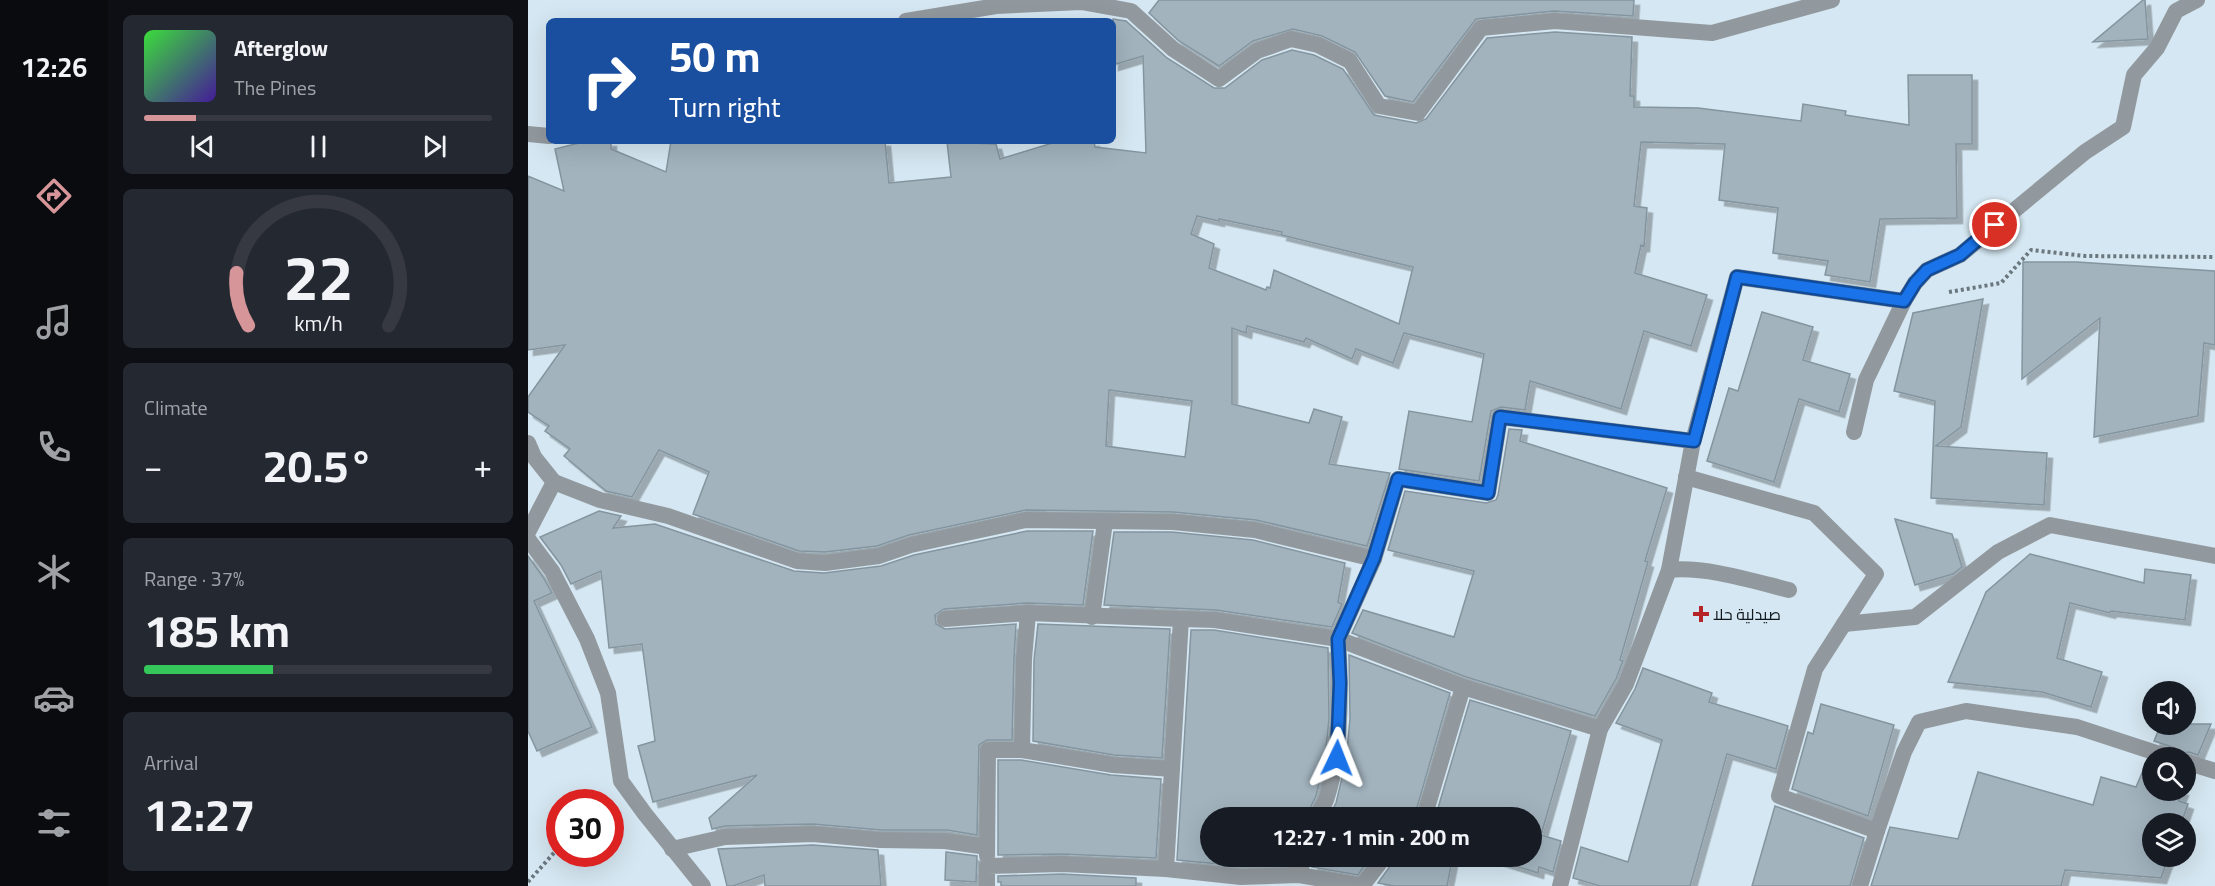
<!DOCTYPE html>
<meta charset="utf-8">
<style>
body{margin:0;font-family:Georgia,Cairo,serif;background:#242831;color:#f1f3f6;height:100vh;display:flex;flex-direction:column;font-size:22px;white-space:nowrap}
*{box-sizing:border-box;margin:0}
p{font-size:20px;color:#9ea1a6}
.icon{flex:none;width:33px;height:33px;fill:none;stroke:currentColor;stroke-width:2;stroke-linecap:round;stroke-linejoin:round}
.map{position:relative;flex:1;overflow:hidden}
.drawer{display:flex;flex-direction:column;gap:15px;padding:15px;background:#0d0f14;width:420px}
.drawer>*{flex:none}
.banner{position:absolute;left:18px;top:18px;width:570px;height:126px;border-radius:9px;box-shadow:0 6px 24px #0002;background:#1a4fa0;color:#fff;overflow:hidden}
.fabs{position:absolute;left:1614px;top:681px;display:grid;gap:12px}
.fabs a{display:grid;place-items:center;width:54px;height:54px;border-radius:50%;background:#171b24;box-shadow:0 6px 24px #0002;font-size:30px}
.speed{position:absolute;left:18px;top:789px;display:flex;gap:12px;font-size:30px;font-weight:700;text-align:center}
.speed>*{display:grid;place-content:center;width:78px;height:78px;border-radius:50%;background:#171b24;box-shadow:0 6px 24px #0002;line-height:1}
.speed .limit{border:9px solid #d22;background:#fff;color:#111}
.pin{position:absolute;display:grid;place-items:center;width:51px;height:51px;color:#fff;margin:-26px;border:3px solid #fff;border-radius:50%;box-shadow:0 2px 6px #0007}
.me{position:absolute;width:66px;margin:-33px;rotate:2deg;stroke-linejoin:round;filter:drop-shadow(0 0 4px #0008)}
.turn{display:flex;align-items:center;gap:21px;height:126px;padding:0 24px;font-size:27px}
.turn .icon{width:78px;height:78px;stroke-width:2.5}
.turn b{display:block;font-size:42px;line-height:51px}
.big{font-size:45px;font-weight:700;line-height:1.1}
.drawer .tile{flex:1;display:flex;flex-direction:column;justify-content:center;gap:9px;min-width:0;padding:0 21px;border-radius:9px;background:#242831}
.drawer .dial{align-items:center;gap:0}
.dial svg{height:156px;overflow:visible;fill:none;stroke:#363941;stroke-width:7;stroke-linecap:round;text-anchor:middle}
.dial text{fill:#f1f3f6;stroke:none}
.song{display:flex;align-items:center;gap:18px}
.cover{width:72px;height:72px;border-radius:9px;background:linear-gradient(135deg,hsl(120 70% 55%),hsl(260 70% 35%))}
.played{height:6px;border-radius:3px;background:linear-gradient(90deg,#d69699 15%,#363941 15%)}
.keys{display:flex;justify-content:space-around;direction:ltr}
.heat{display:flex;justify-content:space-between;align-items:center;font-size:33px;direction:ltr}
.charge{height:9px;border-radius:4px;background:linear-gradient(90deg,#34c759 37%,#363941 0)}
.trip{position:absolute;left:672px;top:807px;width:342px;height:60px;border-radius:30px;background:#171b24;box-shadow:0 6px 24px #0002;font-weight:700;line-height:60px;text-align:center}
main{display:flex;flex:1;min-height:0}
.menu{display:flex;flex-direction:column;width:108px;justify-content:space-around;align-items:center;background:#090b0e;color:#9ea1a6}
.menu .icon{width:42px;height:42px}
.menu .on{color:#d69699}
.menu b{font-size:27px;color:#f1f3f6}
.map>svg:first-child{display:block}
</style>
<main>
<nav class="menu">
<b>12:26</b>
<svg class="icon on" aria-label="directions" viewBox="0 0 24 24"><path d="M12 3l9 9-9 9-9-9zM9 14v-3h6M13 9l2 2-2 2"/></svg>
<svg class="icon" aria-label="music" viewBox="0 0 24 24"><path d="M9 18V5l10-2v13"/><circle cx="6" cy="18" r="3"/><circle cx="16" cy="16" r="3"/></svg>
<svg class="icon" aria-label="phone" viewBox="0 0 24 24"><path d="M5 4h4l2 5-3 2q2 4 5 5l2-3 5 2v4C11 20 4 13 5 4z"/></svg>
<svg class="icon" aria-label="climate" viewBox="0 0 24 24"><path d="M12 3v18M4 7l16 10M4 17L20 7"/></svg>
<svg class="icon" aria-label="car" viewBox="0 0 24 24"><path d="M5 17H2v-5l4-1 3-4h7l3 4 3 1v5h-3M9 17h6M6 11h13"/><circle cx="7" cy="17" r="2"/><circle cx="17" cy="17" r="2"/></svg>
<svg class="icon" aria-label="filters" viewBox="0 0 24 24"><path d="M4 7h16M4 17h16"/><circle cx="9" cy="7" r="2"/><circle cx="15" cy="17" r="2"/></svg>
</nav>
<section class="drawer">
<div class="tile">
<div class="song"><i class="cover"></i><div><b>Afterglow</b><p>The Pines</p></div></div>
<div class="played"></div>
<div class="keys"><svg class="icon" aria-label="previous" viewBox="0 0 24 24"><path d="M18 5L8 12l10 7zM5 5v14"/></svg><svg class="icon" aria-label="pause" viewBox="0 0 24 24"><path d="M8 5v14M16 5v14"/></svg><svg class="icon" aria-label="next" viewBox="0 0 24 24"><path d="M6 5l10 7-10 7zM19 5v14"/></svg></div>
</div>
<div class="tile dial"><svg viewBox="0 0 100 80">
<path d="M14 69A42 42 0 1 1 86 69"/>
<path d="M14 69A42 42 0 0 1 8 42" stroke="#d69699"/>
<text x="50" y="56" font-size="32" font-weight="700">22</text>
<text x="50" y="72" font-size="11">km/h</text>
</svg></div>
<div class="tile"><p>Climate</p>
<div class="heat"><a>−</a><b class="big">20.5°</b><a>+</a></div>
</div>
<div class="tile"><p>Range · 37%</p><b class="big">185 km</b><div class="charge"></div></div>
<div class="tile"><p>Arrival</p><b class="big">12:27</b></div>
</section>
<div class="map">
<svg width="1687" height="886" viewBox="0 0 1687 886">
<defs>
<filter id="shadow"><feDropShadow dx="5.5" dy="5.5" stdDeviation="0" flood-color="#0004"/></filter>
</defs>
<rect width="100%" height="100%" fill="#d5e7f2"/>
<!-- building -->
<g fill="#a2b3be" stroke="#84959f" stroke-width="1.5" fill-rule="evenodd" filter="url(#shadow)">
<polygon points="631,0 1106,0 1105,16 1026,11 948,19 885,102 857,96 827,52 794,36 765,29 725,41 691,66 651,41 621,13"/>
<polygon points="1615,0 1617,0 1620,39 1565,42"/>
<path d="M585,19l13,2 41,37 47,30h11l37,-28 30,-10 22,5 29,14 31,46 42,8 10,-4 61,-81 68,-6 77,5 -2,59h4v11l64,1 103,13 2,-17 43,7 -1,4 64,10 -1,-50h64v69h-16l1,74 -77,1 -10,63 -45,-7 3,-14 -55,-8 5,-45 -59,-8 6,-56 -84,-2 -7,64 13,2 -3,38 -3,-1 -6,28 72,22 -16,51 -47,-15 -23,78 -91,-28 -5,29 -24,-3 -10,4 -12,70 -80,-12 10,-58 63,11 12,-68 -80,-21 -11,30 -37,-14 -4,10 -46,-21 -2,4 -57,-16 -1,7 -14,-5v76l77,19 5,-14 28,8 -13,47 61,9 -23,73 -111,-26 -83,-8 -147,-2 -117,25 -32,11 -52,6 -26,-1 -106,-37 16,-42 -50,-22 -27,47 -26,-6 -42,-35 6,-7 -25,-18 4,-5 -21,-14v-15l37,-52 -37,5v-174l36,15 -9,-42 24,-6 32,-2v8l55,23 5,-31h214l4,42 62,-6 -4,-35 49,2 4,15 59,-18h35l1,6 51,6 -3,-97 -30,9zM669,216l22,5v-2l63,13 -1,3 132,32 -14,57 -125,-54 -4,18 -3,-1 -1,3 -57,-22 5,-24 -23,-10zM581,390l83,11 -7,56 -79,-11z"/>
<polygon points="1495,262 1549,262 1687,271 1687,345 1676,343 1670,416 1566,437 1572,318 1494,379"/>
<polygon points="1455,299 1433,427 1408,446 1519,453 1516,505 1403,498 1407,401 1366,391 1385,313"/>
<polygon points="1234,312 1285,327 1275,360 1322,374 1311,412 1271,399 1246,482 1179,461 1201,388 1210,391"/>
<polygon points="981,429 994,430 992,441 1139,488 1117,561 1120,562 1092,660 1095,661 1088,679 1067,716 938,677 824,633 835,610 926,637 946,571 860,550 877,491 958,503 968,500 970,495"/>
<polygon points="71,511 93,516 85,528 127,524 266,571 296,573 353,566 386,555 499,531 565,531 555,605 499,603 416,609 407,615 408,624 417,629 488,624 486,659 484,740 459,740 451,745 449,835 419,830 353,830 285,824 197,826 184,829 181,818 229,775 125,802 110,746 127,741 114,644 81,648 73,571 43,584 33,565 12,537"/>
<polygon points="1367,519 1424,534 1434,567 1425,574 1387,585"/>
<polygon points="586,532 644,532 725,540 817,563 810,602 814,604 804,627 688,610 576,605"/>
<polygon points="1502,554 1616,583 1617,569 1663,575 1657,620 1583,611 1582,613 1542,603 1529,658 1574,672 1563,707 1514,692 1420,682 1458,592"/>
<polygon points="0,556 15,577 24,593 6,601 64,727 9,751 0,731"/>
<polygon points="510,624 642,629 634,758 586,755 505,741 506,660"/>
<polygon points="663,630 686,630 800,648 801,719 797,758 788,796 777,818 682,818 682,856 765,856 763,865 713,866 649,860"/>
<polygon points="821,655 922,693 886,818 800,818 808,803 818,761 822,719"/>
<polygon points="1115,668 1184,693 1181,702 1260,726 1248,769 1199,754 1162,886 1072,886 1045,878 1053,847 1100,862 1134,740 1088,723 1107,689"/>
<polygon points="942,700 1043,731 1013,835 1033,841 1025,872 1011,867 1010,873 956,856 1004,856 1004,818 907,818"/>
<polygon points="1293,704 1366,725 1340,816 1264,789 1280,732 1285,734"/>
<polygon points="1633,724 1683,724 1670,755 1661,752 1653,753 1647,748 1626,741"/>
<polygon points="470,760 493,760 583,775 633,779 628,858 534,854 470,855"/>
<polygon points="1619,761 1624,763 1624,790 1655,790 1651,801 1660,804 1653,824 1624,824 1624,856 1641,856 1633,878 1537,870 1533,886 1343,886 1362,827 1430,839 1450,772 1565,805 1573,777 1608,787"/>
<polygon points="1247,806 1336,838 1322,886 1224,886"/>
<polygon points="285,845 350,850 353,886 237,886 236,875 205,886 199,886 190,849"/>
<polygon points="418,852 449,856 448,882 417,880"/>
<polygon points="786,856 843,856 830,875 784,867"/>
<polygon points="867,856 925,856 919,886 866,886 850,883 865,862"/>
<polygon points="534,874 608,878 608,886 473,886 473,882 470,882 470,876"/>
</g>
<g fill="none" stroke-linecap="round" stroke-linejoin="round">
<!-- path -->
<g stroke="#6b777e" stroke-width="4" stroke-dasharray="3 3" stroke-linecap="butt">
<polyline points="1421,292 1473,283 1503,250 1557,256 1687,257"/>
<polyline points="0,882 32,846"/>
</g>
<!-- minor -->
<g stroke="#92999e" stroke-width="16">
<polyline points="378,21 468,6 553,2 603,11 645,49 691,79 729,51 763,39 790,45 822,61 851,106 890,113 953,28 1027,21 1184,33 1304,0"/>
<polyline points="0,134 21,136"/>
<polyline points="1376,301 1387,283 1399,270 1432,255 1557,152 1595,127 1606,75 1629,48 1648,11 1669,0"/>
<polyline points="1165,441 1209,277 1376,301 1338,380 1326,432"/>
<polyline points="0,443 6,457 26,482 0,532"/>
<polyline points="1158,477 1286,513 1348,574 1287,669 1251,796 1349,831 1332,886"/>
<polyline points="26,482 72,500 140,516 269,561 297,563 351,556 383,545 498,520 645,522 727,530 846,559"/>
<polyline points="0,539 24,571 59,639 80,693 93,781 117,814 175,886"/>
<polyline points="564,617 577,522"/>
<polyline points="417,619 500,613 653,619 644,769"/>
<path d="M653,619l34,1 123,19c3,49 4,112 -11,158 -2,8 -8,14 -12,21"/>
<polyline points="1316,624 1387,617 1470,552 1522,525 1687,556"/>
<polyline points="935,687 1072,729 1032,886"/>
<polyline points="1072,729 1098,684 1141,570"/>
<polyline points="494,750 585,765 644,769 638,869"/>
<polyline points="1658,762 1687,771"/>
<path d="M896,818l39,-131 -125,-48 36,-80 24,-80 90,14 12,-76 193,24 -24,129c36,-4 84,11 120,20"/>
<polyline points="1349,831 1376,752 1391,722 1438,711 1549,727 1644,758"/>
<polyline points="144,849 197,837 285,834 352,840 417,841 459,847"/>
<polyline points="459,856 460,750 494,750 496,659 500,613"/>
<polyline points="771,875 776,856"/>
<polyline points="459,886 459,866 534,864 638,869 713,877 771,875 834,886"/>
<polyline points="834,886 857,856"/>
</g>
</g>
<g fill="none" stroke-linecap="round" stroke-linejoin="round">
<defs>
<polyline id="route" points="809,758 812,683 810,639 846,558 870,479 960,493 972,417 1166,441 1209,277 1376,301 1387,283 1399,270 1432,255 1467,225"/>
</defs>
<!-- route casing -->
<use href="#route" stroke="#114b97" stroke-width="15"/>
<!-- route -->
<use href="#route" stroke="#1a73e8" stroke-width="10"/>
</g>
<!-- markers -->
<path fill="#b52528" stroke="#d5e7f2" stroke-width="2" d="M1170 605h6v6h6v6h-6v6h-6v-6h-6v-6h6z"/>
<g text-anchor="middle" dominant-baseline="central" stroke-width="6" stroke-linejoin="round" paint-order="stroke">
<!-- poi labels -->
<g font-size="16" fill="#11171b" stroke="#d5e7f2" text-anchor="start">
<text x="1185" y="614">صيدلية حلا</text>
</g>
</g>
</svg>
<div class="fabs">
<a><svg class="icon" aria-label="sound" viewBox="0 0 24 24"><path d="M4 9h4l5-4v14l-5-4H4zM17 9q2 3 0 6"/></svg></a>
<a><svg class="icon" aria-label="search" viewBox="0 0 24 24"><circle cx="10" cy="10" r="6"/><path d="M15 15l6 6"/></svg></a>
<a><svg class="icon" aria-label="layers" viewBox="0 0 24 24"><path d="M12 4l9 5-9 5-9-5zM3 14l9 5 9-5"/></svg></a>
</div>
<div class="speed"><div class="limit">30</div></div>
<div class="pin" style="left:1467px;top:225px;background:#d93025"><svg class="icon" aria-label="arrive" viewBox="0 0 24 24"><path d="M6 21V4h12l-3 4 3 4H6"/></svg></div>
<svg class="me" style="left:809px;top:758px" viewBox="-20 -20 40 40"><path d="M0-17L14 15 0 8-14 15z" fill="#1a73e8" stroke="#fff" stroke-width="4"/></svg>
<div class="trip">12:27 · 1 min · 200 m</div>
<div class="banner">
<div class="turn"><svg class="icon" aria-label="right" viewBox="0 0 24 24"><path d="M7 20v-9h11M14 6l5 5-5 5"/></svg><div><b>50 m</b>Turn right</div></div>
</div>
</div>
</main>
